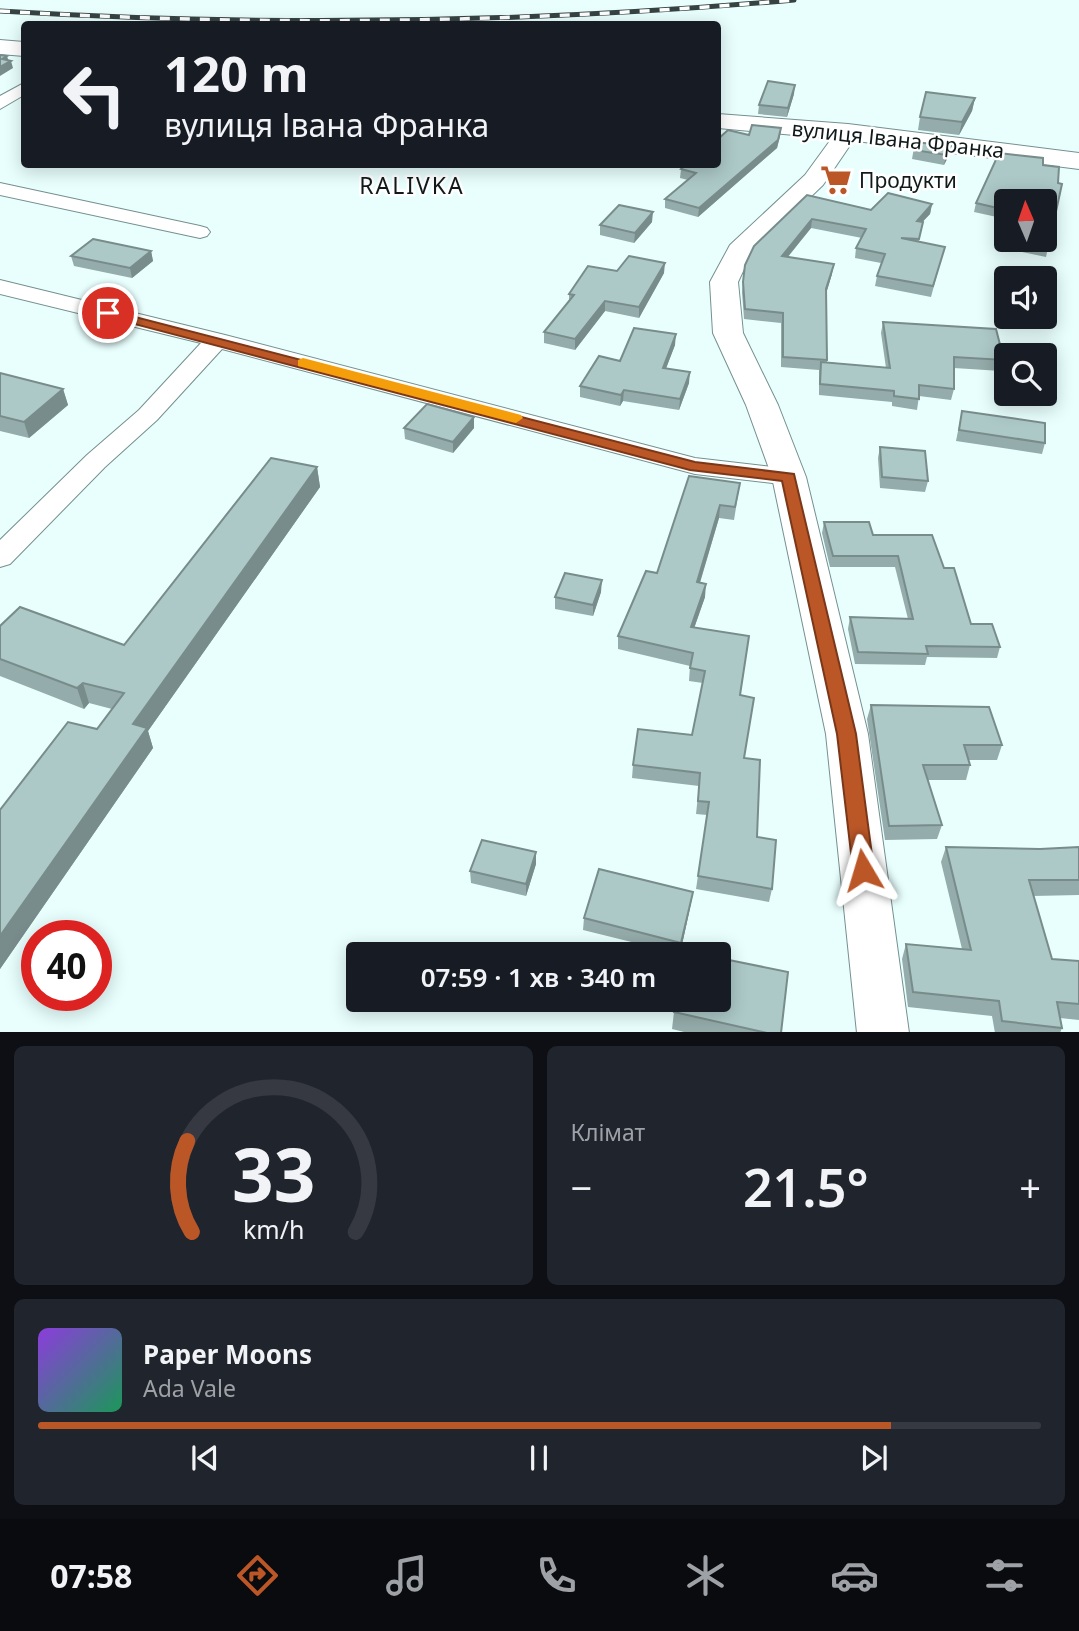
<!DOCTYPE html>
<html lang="uk">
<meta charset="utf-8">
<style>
body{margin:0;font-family:"Noto Sans",sans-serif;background:#20242c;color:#f1f3f6;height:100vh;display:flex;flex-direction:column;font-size:26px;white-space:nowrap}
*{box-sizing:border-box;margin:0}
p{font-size:23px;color:#9ea1a6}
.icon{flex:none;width:38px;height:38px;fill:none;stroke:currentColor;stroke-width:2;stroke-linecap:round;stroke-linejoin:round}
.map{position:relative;height:1032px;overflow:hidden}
.side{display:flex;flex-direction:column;gap:14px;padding:14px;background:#0d0f14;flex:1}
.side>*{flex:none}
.hud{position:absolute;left:21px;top:21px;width:700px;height:147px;border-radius:7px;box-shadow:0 4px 18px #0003;background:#171b24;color:#f1f3f6;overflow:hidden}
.needle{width:46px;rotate:358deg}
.buttons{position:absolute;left:994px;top:189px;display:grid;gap:14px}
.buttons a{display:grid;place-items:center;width:63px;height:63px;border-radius:7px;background:#171b24;box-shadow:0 4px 18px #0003;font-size:35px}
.speed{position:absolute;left:21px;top:920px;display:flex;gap:14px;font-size:35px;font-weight:700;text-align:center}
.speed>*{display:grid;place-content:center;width:91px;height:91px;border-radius:50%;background:#171b24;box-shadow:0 4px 18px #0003;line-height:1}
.speed .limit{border:10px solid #d22;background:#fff;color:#111}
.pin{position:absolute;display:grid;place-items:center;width:60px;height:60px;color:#fff;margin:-30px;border:4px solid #fff;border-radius:50%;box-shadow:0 2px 7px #0007}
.me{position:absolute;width:77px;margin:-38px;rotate:353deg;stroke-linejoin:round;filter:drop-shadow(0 0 5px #0008)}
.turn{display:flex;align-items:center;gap:24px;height:147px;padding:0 28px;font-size:32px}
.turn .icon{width:91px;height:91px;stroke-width:2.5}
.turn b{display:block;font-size:49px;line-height:60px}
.big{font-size:52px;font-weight:600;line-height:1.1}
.side .widget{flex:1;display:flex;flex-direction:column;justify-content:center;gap:10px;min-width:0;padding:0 24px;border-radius:10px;background:#20242c}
.side .dial{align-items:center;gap:0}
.dial svg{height:182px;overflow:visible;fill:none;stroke:#363941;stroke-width:7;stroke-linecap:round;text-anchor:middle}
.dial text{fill:#f1f3f6;stroke:none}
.song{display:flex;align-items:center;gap:21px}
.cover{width:84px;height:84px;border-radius:10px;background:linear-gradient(135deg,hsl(270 70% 55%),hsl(150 70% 35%))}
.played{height:7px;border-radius:4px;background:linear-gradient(90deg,#bb5627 85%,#363941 85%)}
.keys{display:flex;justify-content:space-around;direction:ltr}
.heat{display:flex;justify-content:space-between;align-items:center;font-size:38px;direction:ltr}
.side .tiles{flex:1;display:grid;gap:14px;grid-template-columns:1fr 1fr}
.widget:last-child{grid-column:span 2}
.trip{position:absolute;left:346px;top:942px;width:385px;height:70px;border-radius:7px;background:#171b24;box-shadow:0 4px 18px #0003;font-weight:600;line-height:70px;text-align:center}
.tab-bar{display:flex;height:112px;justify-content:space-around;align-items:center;background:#090b0e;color:#9ea1a6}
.tab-bar .icon{width:49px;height:49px}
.tab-bar .current{color:#bb5627}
.tab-bar b{font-size:32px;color:#f1f3f6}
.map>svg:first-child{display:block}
</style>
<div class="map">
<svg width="1079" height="1033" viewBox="0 0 1079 1033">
<rect width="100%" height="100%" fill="#e8fffe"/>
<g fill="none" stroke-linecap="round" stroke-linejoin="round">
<defs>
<g id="minor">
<polygon points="24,83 24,95 0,109 0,96"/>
<polygon points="0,183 200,226 207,228 210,232 207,236 200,238 0,195"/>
<polygon points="0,280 225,335 695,458 789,469 799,471 803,477 799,483 789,485 695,474 222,349 157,420 105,467 10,564 0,567 0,540 87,455 139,410 201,343 0,294"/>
</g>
<polygon id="tertiary" points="848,125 856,127 859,132 823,185 751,254 738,282 743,333 778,405 806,477 868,734 909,1033 857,1033 826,734 772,477 746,405 713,333 710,282 730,245 805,175 840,127"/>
<g id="secondary">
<polygon points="0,40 24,42 24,56 0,54"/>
<polygon points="718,114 848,124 1079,153 1079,169 848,140 718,128"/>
</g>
</defs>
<!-- minor casing -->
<use href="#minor" stroke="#75908f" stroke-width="2"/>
<!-- tertiary casing -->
<use href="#tertiary" stroke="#75908f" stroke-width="2"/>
<!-- secondary casing -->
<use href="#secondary" stroke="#75908f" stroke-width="2"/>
<!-- minor -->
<use href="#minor" fill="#fff" fill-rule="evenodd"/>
<!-- tertiary -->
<use href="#tertiary" fill="#fff" fill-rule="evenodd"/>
<!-- secondary -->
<use href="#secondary" fill="#fff" fill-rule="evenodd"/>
<defs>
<path id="rail" d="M0,11c266,16 529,12 794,-11"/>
</defs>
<!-- rail casing -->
<use href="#rail" stroke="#364342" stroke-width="5"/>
<!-- rail -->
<use href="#rail" stroke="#fff" stroke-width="3.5" stroke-dasharray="10" stroke-linecap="butt"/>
</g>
<!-- wall -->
<g fill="#94acab">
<polygon points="794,94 787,117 758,114 759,105"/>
<polygon points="975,98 972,111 959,135 918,130 920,117"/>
<polygon points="781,128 780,136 777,148 698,217 665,208 665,199 688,180 680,178 681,169 749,135"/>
<polygon points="915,142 951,146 949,155 944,165 912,159"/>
<polygon points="999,153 1043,158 1043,165 1059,167 1058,183 1062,184 1046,257 1013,250 1016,240 1045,240 1045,201 1006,201 1006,219 974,212 976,203"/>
<polygon points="807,195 871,210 932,204 930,214 922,222 919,241 942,256 931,297 875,286 877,276 881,263 855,258 856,248 862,238 811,228 788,257 832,274 826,294 827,362 886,368 881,333 883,322 1004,360 1001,371 954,368 954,389 951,400 919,396 917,410 892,406 892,402 819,395 819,370 781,367 781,323 744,319 742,292 743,282"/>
<polygon points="652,222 634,243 600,235 600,225"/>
<polygon points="151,251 153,261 132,278 74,266 71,256"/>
<polygon points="617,271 664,273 639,318 605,311 575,350 544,343 544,332 569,302 569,294"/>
<polygon points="675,345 666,368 689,383 679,410 623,401 620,406 580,397 580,386 620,361"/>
<polygon points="0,373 63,389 68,405 29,438 0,431"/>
<polygon points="962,411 1045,443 1042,454 956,441"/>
<polygon points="404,428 474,428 453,453 405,439"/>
<polygon points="880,447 928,481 925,492 880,488 878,458"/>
<polygon points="317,467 320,487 148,731 153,748 0,969 0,810 97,729 112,709 89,703 84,709 0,676 0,626 124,645"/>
<polygon points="740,483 734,520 719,518 700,583 705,597 694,628 740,695 744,758 757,837 772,889 769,902 696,889 707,815 696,814 699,786 632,778 633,765 692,735 703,683 689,681 690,666 618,649 618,636 657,573"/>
<polygon points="824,522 873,535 944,568 971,624 1000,647 997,658 927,657 925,665 855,664 848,629 850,617 908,619 895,567 830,567 822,533"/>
<polygon points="601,592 593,616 555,609 555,597"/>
<polygon points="871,705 1002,745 997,760 969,760 970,765 966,780 928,780 942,825 937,839 885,840 867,719"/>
<polygon points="946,847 1040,849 1079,847 1079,895 1033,896 1052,959 1079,961 1079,1020 1060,1018 1062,1028 1060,1033 995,1033 992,1016 908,1007 902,959 906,944 962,949 941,862"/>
<polygon points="536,864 526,896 471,883 470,871"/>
<polygon points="693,892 691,903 680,954 583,930 584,918"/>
<polygon points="674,1012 781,1033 688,1033 672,1029"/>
</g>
<!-- shaded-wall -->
<g fill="#788c8b">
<polygon points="7,56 9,62 11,61 13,68 0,76 0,67 2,59"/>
<polygon points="795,85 794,94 787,117 788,108"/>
<polygon points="975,98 972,111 959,135 962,122"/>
<polygon points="781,128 780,136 777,148 698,217 699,208"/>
<polygon points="951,146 949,155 944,165 946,155"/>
<polygon points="932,204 930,214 915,230 917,221"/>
<polygon points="653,212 652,222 634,243 635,233"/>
<polygon points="812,219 811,228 780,266 782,256"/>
<polygon points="151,251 153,261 132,278 130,268"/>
<polygon points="665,263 664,273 639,318 639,307"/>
<polygon points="834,264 832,274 824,300 826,289"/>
<polygon points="605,301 605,311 575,350 575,339"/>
<polygon points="676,334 675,345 662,379 663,368"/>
<polygon points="690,372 689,383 679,410 680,399"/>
<polygon points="63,389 68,405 29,438 24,422"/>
<polygon points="624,390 623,401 620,406 621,395"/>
<polygon points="474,417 474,428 453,453 453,442"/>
<polygon points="317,467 320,487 148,731 153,748 0,969 0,936 133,724"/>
<polygon points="720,505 719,518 696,595 697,582"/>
<polygon points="602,580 601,592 593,616 593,605"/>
<polygon points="706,584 705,597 690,640 691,627"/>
<polygon points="83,683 89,703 84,709 77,688"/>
<polygon points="536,852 536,864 526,896 526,884"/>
<polygon points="693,892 691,903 680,954 681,943"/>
</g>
<!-- building -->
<g fill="#acc8c7" stroke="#788c8b" stroke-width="2">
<polygon points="0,55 7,56 2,59 11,61 0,67"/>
<polygon points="768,81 795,85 788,108 759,105"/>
<polygon points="926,92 975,98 962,122 920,117"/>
<polygon points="752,125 781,128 778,140 699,208 665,199 696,173 681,169 686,164 718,164 718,139 728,130 749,135"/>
<polygon points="915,142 951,146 946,155 914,150"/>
<polygon points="999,153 1043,158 1043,165 1059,167 1058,183 1062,184 1048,248 1016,240 1045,240 1045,201 1006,201 1006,210 976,203"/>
<polygon points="888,193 932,204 917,221 923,222 919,239 901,238 945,247 933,286 877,276 885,254 856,248 866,229 812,219 782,256 834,264 826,289 827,360 783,357 783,313 745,309 743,282 745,265 754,246 807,195 871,210"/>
<polygon points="619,205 653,212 635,233 600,225"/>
<polygon points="93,239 151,251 130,268 71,256"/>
<polygon points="629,256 665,263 639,307 605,301 575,339 544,332 574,295 569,294 588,266 617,271"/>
<polygon points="883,322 996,329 1004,360 954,357 954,389 919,385 919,399 894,396 894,391 820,384 821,362 890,368"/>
<polygon points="634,328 676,334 663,368 690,372 680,399 624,390 621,395 580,386 599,356 620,361"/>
<polygon points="0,373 63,389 24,422 0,416"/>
<polygon points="427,404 474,417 453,442 404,428"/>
<polygon points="962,411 1045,423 1045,443 959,430"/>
<polygon points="880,447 925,451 928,481 882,477"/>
<polygon points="271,458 317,467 133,724 147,728 0,936 0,810 68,722 97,729 124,693 83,683 77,688 0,659 0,626 20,607 124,645"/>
<polygon points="689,476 740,483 735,507 720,505 697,582 706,584 691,627 749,636 740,695 754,698 744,758 760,760 757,837 776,840 772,889 698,876 709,802 698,801 700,773 633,765 638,729 692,735 705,671 690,668 693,653 618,636 646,571 657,573"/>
<polygon points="824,522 869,522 873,535 932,535 944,568 954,568 971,624 992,624 1000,647 926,646 928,654 858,652 850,617 913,619 898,556 833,556"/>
<polygon points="565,573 602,580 593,605 555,597"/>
<polygon points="871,705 989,707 1002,745 964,745 970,765 923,765 942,825 889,826"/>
<polygon points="482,840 536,852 526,884 470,871"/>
<polygon points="946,847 1040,849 1079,847 1079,880 1029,880 1052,959 1079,961 1079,1004 1057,1002 1062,1028 1002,1021 999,1001 913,992 906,944 971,950"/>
<polygon points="599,869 693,892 681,943 584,918"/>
<polygon points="686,950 701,954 685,954"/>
<polygon points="719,958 788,972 781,1033 767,1033 674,1012 677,999 719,999"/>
</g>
<!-- route -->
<polygon fill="#bb5627" stroke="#7a3819" stroke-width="2" points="108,310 695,462 794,474 856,734 874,870 871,876 863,878 856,876 853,870 837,734 782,481 690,470 104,316 102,313"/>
<!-- slow -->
<polygon fill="#f59e0b" points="303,358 521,415 523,418 516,423 298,366 298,360"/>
<!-- icons -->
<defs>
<symbol id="supermarket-bare" viewBox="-9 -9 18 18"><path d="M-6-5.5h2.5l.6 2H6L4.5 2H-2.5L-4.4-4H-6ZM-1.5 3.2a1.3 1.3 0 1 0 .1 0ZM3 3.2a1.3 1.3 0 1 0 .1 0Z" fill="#bb5627" stroke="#fff" stroke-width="2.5" paint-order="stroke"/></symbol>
</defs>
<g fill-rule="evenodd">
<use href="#supermarket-bare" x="814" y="158" width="44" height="44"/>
</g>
<g text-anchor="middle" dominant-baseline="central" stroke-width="5" stroke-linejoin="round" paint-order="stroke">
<!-- far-street labels -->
<g font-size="21" fill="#101a1a" stroke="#fff">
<text transform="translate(898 139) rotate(6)">вулиця Івана Франка</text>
</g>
<!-- far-poi labels -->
<g font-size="21" fill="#101a1a" stroke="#fff" text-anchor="start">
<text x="859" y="180">Продукти</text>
</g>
<!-- far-quarter labels -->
<g font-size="23" letter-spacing="2" fill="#101a1a" stroke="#fff">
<text x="412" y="185">RALIVKA</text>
</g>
</g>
</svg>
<div class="buttons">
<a><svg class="needle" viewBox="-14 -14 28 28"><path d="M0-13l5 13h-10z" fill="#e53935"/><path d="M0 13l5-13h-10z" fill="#9ea1a6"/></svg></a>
<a><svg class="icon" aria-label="sound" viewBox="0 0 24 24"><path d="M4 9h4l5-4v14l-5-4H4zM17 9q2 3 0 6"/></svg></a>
<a><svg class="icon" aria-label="search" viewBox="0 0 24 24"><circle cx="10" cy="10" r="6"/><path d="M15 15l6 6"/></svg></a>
</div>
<div class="speed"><div class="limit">40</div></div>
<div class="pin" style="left:108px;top:313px;background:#d93025"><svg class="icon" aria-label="arrive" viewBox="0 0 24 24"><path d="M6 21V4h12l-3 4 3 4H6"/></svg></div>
<svg class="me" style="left:863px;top:870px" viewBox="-20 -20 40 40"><path d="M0-17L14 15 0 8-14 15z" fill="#bb5627" stroke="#fff" stroke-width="4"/></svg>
<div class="trip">07:59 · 1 хв · 340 m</div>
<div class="hud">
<div class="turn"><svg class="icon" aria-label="left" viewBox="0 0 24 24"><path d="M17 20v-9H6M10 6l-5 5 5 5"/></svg><div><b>120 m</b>вулиця Івана Франка</div></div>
</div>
</div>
<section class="side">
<div class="tiles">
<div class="widget dial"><svg viewBox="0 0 100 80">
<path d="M14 69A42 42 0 1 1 86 69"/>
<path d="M14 69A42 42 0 0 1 12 29" stroke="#bb5627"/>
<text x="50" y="56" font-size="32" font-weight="700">33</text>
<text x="50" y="72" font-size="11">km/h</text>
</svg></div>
<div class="widget"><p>Клімат</p>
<div class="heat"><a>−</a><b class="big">21.5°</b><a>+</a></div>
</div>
<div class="widget">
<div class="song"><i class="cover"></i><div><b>Paper Moons</b><p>Ada Vale</p></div></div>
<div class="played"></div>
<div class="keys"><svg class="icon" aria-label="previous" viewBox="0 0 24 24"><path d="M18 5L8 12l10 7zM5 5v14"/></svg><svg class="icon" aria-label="pause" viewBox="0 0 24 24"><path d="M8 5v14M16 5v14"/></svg><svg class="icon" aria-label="next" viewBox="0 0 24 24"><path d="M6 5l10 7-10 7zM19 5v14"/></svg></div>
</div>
</div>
</section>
<nav class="tab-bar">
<b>07:58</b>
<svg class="icon current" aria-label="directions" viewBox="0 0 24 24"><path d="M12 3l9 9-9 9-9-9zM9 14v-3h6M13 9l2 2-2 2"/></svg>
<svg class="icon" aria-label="music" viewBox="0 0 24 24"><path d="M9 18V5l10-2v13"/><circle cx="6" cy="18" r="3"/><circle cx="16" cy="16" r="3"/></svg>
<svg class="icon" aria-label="phone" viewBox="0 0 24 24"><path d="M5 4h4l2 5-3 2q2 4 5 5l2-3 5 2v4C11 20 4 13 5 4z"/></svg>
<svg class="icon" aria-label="climate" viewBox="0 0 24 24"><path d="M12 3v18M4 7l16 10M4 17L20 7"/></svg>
<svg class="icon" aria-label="car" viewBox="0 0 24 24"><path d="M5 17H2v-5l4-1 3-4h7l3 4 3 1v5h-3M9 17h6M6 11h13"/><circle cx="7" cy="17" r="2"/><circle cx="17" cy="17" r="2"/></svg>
<svg class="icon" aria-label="filters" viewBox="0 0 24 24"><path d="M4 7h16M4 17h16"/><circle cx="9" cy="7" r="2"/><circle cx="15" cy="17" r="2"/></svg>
</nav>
